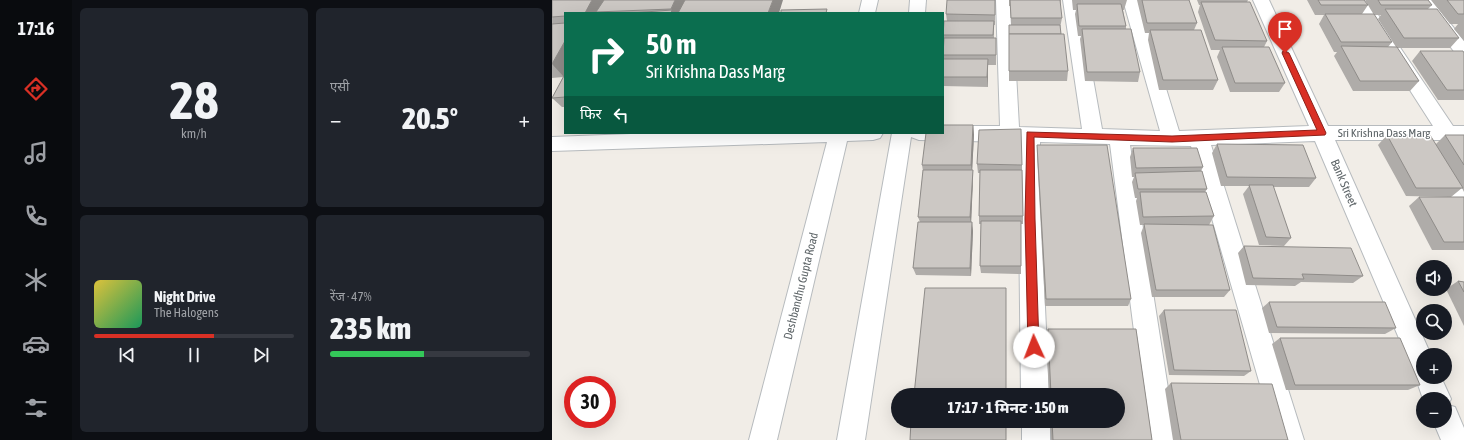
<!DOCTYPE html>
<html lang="hi">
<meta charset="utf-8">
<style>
body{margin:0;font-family:"Asap Condensed","Noto Sans Devanagari",sans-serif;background:#20242c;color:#f1f3f6;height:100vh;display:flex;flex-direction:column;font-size:15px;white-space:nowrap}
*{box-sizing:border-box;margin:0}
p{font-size:13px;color:#9ea1a6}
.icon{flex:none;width:22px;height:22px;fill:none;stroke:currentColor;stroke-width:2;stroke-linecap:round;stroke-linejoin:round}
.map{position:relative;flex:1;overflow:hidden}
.sheet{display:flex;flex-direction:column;gap:8px;padding:8px;background:#0d0f14;width:480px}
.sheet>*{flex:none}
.hud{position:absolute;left:12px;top:12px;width:380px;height:122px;border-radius:0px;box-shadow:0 4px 16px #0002;background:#0b6e4f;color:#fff;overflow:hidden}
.fabs{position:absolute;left:864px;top:260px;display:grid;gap:8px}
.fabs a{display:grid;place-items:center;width:36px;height:36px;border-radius:50%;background:#171b24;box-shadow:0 4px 16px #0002;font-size:20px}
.speed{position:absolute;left:12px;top:376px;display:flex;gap:8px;font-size:20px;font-weight:700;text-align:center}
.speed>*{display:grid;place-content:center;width:52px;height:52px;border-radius:50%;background:#171b24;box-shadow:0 4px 16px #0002;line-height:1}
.speed .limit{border:6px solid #d22;background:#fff;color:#111}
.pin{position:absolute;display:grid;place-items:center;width:34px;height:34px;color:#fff;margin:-41px -17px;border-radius:50% 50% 50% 0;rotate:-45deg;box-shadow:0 0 4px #0007}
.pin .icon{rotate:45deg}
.me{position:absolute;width:44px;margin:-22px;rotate:358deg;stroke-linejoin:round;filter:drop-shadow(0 0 3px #0008)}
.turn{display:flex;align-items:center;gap:14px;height:84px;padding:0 16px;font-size:18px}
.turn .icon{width:52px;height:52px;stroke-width:2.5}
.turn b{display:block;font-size:28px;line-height:34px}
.then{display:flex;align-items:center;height:38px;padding:0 16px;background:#0003;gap:8px;font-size:15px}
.big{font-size:30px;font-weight:800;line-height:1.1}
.sheet .widget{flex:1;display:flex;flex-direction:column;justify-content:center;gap:6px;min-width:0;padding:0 14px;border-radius:6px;background:#20242c}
.sheet .dial{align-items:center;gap:0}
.dial b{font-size:52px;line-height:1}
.song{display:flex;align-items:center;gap:12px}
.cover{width:48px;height:48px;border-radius:6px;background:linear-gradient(135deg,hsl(50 70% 55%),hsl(150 70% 35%))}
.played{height:4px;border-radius:2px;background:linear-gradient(90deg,#d93025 60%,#363941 60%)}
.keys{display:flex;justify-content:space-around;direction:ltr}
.heat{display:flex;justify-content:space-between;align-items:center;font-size:22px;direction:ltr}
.charge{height:6px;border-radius:3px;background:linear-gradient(90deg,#34c759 47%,#363941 0)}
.sheet .tiles{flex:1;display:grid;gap:8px;grid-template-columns:repeat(2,1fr)}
.trip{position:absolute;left:339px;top:388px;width:234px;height:40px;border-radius:20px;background:#171b24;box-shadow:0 4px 16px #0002;font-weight:800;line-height:40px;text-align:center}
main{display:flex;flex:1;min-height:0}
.tabs{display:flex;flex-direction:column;width:72px;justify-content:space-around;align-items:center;background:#090b0e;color:#9ea1a6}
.tabs .icon{width:28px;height:28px}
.tabs .active{color:#d93025}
.tabs b{font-size:18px;color:#f1f3f6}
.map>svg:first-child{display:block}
</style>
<main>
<nav class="tabs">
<b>17:16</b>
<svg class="icon active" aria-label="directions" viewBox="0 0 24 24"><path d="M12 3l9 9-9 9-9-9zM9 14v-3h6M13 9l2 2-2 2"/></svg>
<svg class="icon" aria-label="music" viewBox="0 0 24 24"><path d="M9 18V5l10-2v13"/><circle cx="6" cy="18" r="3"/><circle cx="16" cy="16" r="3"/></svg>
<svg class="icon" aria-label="phone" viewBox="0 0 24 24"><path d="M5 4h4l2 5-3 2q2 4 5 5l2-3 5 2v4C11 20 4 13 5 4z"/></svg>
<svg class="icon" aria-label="climate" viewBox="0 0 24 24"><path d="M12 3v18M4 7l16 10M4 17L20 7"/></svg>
<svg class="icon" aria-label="car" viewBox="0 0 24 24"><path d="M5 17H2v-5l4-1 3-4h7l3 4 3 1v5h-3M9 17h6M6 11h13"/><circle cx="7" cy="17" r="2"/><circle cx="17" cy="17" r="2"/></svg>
<svg class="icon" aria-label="filters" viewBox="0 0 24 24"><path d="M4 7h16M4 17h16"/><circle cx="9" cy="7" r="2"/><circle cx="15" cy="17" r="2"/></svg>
</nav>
<section class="sheet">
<div class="tiles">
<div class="widget dial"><b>28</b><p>km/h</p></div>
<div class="widget"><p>एसी</p>
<div class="heat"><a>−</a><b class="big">20.5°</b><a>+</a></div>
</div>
<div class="widget">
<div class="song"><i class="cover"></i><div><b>Night Drive</b><p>The Halogens</p></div></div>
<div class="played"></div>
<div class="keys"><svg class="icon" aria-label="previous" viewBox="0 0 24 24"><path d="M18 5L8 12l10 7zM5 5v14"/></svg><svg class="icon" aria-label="pause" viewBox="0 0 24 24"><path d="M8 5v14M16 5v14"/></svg><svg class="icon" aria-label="next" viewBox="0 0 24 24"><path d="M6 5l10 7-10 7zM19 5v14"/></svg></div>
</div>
<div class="widget"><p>रेंज · 47%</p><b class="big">235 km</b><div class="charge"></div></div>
</div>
</section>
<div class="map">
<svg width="912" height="440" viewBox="0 0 912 440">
<rect width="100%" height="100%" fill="#f1ede7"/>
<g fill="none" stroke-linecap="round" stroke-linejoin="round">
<defs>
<g id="minor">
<polygon points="310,0 326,0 323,13 307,13"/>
<polygon points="358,0 374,0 373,13 357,13"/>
<polygon points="444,0 460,0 467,127 530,129 511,0 527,0 550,129 608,131 571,0 587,0 627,131 757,126 701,0 717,0 776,126 881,126 800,0 816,0 901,126 912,126 912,140 783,140 879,355 871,355 871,377 889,377 899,399 896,405 903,407 912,428 912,440 889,440 881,421 893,421 893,399 871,399 863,376 763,141 659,145 752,440 724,440 639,146 578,145 624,440 596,440 558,144 488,142 489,219 497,395 469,395 467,219 468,141 458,142 367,140 359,137 313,440 285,440 340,133 391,133 391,126 448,126"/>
<polygon points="864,0 880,0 912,41 912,59 906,57"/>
<polygon points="105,133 331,133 328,138 321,140 295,141 225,440 197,440 275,142 0,151 0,137"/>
<polygon points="889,160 896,162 912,186 912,212 904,209 879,168 882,162"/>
<rect x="470" y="421" width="28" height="19"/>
</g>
</defs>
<!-- minor casing -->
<use href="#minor" stroke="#b7bbbe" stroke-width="2"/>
<!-- minor -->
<use href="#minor" fill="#fff" fill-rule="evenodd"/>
</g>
<!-- wall -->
<g fill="#afaca9">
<polygon points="0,0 227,13 13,13 13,107 10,107 0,98 11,77 0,78"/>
<polygon points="443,0 443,25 442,25 442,38 444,38 444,65 436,65 436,87 391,86 391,52 392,45 391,30 395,21 394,14"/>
<polygon points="457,0 509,0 508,6 510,18 508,28 516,71 515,81 457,81 457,34 459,25 458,6 457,6"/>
<polygon points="520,0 575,0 572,10 571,10 574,26 574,29 588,72 586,82 533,81 528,39 529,36 526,36 523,14 524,10 521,10"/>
<polygon points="585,0 637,0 645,23 642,30 666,80 661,90 607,90 596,40 597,33 593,33"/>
<polygon points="645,0 696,0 695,2 715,41 712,47 733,83 727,92 678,92 665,57 668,50 659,50 646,12 648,5 647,5"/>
<polygon points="755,0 812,0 816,5 810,14 840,42 836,47 844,47 826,19 829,15 822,15 813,0 876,0 880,5 876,9 907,38 898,48 845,48 867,81 858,91 801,91 782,56 785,52 782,52 767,24 772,15 763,15"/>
<polygon points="879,0 912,0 912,41 902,29 906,24 898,24"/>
<polygon points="868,51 912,53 912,100 886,100 860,61"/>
<polygon points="421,125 422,135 420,170 421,170 421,179 419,222 421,231 419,276 364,275 361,268 368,222 366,217 371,171 370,165"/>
<polygon points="835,135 884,144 893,135 912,135 912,192 910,188 899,197 854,196 826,145"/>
<polygon points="665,144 764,178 757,187 721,187 739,238 732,246 707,245 691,194 697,186 669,186 660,153"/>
<polygon points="485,145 579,299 576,306 493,306 485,155"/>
<polygon points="581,148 651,167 649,171 655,189 653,192 662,216 657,225 678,290 672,297 600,297 589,233 592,225 588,225 584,201 585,198 583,198 580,182 582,177 580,177 578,157"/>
<polygon points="425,164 470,165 471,216 471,224 469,224 469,274 429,273 428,266 429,224 427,224 427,216 428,173 426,173"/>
<polygon points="867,197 912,197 912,250 880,250 857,206"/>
<polygon points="692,246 811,276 801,283 749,282 743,286 694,285 686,253"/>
<polygon points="906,281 912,282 912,326 894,289"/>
<polygon points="717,302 844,328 833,334 717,333 710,308"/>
<polygon points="612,310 699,371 692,376 617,375 607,316"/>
<polygon points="496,329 584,329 600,440 499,440 498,421 566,421 566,395 497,395 494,337"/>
<polygon points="728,338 868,385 856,390 734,390 720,344"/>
<polygon points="619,383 736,440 621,440 613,389"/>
</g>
<!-- shaded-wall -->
<g fill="#8f8c89">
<polygon points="40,0 57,0 44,12 45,13 33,13"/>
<polygon points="123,0 134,0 128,13 119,13 120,10 119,9"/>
<polygon points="221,0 231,0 227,13 216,13"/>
<polygon points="13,41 13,76 12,77 0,64"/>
<polygon points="436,59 436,87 435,77"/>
<polygon points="421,125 422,135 420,174 419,165"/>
<polygon points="421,170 421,179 419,226 418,217"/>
<polygon points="420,222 421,231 419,276 418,268"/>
</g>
<!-- building -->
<g fill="#ccc8c4" stroke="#8f8c89">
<polygon points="0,0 40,0 33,13 13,13 13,16 0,17"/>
<polygon points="52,0 123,0 119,9 44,12"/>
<polygon points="133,0 221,0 216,13 126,13"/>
<polygon points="395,0 443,0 443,15 394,14"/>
<polygon points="458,0 508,0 510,18 459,18"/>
<polygon points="590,0 637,0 645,23 595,23"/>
<polygon points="766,0 812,0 816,5 769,5"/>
<polygon points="826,0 876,0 880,5 829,5"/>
<polygon points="895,0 912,0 912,14 906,14"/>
<polygon points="649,2 698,2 715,41 663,40"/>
<polygon points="525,4 569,4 574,26 527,26"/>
<polygon points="275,9 274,13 229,13 229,10"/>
<polygon points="833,9 885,9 907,38 852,38"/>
<polygon points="120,10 119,13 79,13"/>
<polygon points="773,14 822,14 840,42 789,42"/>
<polygon points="392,21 442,21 441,35 391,35"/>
<polygon points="13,23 13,41 0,64 0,24"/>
<polygon points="457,25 508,25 509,34 457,34"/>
<polygon points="530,29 579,29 588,72 535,72"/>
<polygon points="598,30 649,30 666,80 611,80"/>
<polygon points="457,34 512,34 516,71 457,71"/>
<polygon points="392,38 444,38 444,55 391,55"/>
<polygon points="789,46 845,47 867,81 808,81"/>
<polygon points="670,47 717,47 733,83 683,83"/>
<polygon points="868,51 911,51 912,53 912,90 895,90"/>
<polygon points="391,59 436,59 435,77 391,77"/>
<polygon points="13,74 13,97 0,98"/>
<polygon points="391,125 421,125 419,165 370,165 374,133 391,133"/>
<polygon points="469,129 470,165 425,164 427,130"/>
<polygon points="835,135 878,135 911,188 864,188"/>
<polygon points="893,135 912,135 912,165"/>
<polygon points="665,144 751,145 764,178 675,177"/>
<polygon points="485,145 555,145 579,299 494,299"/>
<polygon points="581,148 645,148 651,167 584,168"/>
<polygon points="371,170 421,170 418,217 366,217"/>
<polygon points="428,170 470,170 471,216 427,216"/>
<polygon points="650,171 655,189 586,189 583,173"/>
<polygon points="697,185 721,185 739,238 714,237"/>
<polygon points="588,192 654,192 662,216 591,217"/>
<polygon points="867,197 912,197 912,242 892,242"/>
<polygon points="429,221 469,221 469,266 428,266"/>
<polygon points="366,222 420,222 418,268 361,268"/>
<polygon points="592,224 661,225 678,290 604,290"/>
<polygon points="692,246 799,248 811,276 750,274 752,279 701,278"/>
<polygon points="906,281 912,282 912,292"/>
<polygon points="373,288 454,288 454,395 362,395"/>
<polygon points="717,302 833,302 844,328 725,327"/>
<polygon points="612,310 684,310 699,371 622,370"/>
<polygon points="496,329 584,329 600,440 501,440 500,421 566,421 566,395 499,395"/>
<polygon points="728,338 848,338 868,385 743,385"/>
<polygon points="619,383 720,384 736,440 629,440"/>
<polygon points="359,421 454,421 454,440 358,440"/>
</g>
<!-- route -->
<polygon fill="#d93025" stroke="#8d1f18" points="731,51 733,51 737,53 774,133 773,135 620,142 482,137 483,219 487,347 485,351 482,352 478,351 476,347 473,219 475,132 620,136 765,130 730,53"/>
<g text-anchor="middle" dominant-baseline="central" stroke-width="3" stroke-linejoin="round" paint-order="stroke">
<!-- street labels -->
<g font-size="12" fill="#5e6568" stroke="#fff">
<text x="832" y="133">Sri Krishna Dass Marg</text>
<text transform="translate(792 183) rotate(67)">Bank Street</text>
<text transform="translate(249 286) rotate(-76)">Deshbandhu Gupta Road</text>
</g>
</g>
</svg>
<div class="fabs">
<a><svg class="icon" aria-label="sound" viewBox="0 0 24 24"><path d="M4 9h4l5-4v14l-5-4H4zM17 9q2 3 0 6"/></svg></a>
<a><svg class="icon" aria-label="search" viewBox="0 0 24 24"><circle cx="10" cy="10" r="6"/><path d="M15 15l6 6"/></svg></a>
<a>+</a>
<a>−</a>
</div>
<div class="speed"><div class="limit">30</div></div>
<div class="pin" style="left:733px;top:53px;background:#d93025"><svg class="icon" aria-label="arrive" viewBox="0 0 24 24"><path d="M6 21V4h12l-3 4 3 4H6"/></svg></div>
<svg class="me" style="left:482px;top:347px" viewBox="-20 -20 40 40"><circle r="19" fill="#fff"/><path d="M0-13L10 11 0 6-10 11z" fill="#d93025"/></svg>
<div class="trip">17:17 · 1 मिनट · 150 m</div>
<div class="hud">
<div class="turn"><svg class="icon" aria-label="right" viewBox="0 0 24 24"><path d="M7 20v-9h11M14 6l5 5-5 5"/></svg><div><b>50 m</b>Sri Krishna Dass Marg</div></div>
<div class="then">फिर<svg class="icon" aria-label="left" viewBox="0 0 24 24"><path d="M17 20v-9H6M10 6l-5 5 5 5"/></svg></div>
</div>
</div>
</main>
